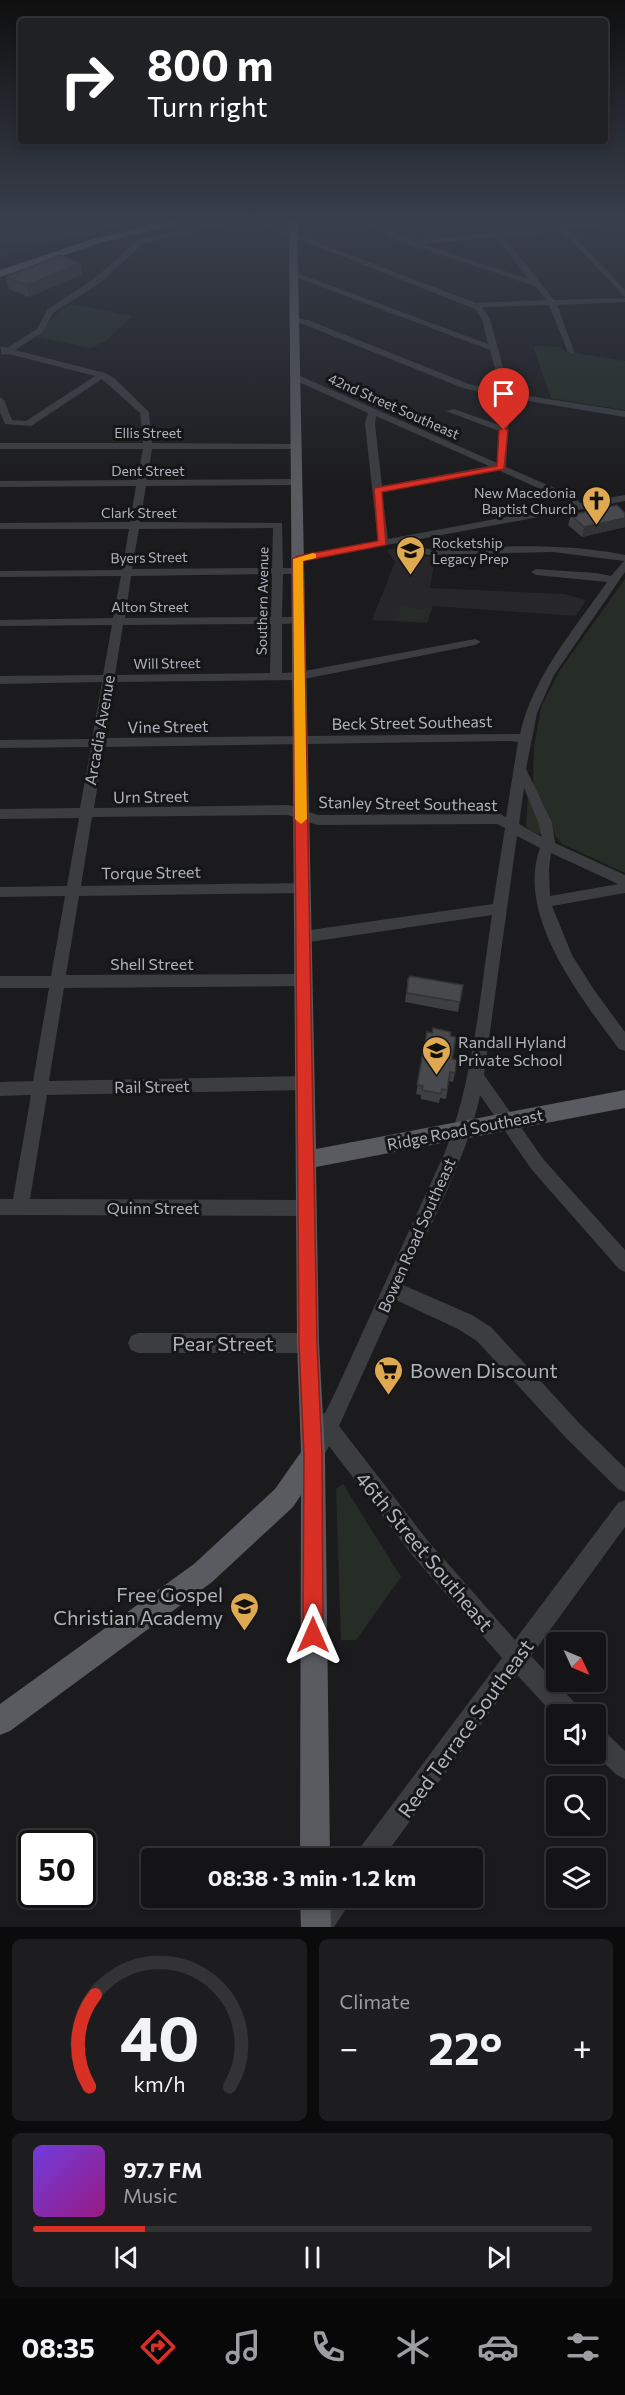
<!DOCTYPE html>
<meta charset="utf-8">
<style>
body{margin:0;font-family:Commissioner,sans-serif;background:#1d1d1f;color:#f1f3f6;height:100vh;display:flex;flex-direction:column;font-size:22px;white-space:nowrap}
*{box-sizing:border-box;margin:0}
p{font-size:20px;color:#9d9ea1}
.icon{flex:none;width:33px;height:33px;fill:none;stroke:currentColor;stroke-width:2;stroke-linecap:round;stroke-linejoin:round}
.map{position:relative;height:1927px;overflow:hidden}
.details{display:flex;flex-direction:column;gap:12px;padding:12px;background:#0b0b0c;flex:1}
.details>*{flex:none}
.banner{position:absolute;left:18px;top:18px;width:590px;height:126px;border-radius:6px;box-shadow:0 3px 9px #0003,0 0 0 2px #333335;background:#202124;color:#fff;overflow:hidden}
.needle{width:39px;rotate:134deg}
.tools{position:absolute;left:546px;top:1632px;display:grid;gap:12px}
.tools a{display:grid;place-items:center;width:60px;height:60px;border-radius:6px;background:#141416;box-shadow:0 3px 9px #0003,0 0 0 2px #333335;font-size:30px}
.speed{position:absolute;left:18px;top:1830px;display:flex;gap:12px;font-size:30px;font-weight:700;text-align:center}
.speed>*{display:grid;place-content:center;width:78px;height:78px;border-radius:50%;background:#141416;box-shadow:0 3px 9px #0003,0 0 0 2px #333335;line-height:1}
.speed .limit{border:3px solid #111;border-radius:9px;background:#fff;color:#111}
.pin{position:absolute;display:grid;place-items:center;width:51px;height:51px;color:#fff;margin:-62px -26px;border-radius:50% 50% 50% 0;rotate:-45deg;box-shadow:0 0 6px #0007}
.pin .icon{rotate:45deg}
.me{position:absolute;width:66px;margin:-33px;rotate:0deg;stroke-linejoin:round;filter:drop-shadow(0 0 4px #0008)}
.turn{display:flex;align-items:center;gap:21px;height:126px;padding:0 30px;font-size:27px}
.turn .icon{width:78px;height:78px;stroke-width:2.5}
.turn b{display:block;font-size:42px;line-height:51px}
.big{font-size:45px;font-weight:700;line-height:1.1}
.details .tile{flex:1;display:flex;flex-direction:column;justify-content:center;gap:9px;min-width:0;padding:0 21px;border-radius:9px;background:#1d1d1f}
.details .dial{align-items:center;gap:0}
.dial svg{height:156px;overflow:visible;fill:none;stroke:#333335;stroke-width:7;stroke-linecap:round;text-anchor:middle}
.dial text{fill:#f1f3f6;stroke:none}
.song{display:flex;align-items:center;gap:18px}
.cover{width:72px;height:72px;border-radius:9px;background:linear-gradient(135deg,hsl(260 70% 55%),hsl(310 70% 35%))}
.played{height:6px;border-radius:3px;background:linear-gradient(90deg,#d93025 20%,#333335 20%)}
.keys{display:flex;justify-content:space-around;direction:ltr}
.heat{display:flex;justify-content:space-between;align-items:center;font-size:33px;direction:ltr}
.details .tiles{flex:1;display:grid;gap:12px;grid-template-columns:1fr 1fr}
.tile:last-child{grid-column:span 2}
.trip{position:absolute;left:141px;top:1848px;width:342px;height:60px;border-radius:6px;background:#141416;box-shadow:0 3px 9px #0003,0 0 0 2px #333335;font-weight:700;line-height:60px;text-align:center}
.tabs{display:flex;height:96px;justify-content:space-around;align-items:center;background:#080809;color:#9d9ea1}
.tabs .icon{width:42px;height:42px}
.tabs .current{color:#d93025}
.tabs b{font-size:27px;color:#f1f3f6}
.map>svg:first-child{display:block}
</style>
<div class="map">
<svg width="625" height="1927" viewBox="0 0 625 1927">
<rect width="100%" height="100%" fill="#1b1b1d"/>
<!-- built -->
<polygon fill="#27272a" points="403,547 416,555 435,558 430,588 564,594 586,600 576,616 433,606 427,623 372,620 395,562 386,550"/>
<!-- green -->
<g fill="#252d26">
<polygon points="0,222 136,222 27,248 0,259"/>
<polygon points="70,304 132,316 106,341 91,348 37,337 59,311"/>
<polygon points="533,346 561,347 564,351 625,361 625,410 551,398"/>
<polygon points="625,579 625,873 562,844 555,836 550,817 533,784 534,748 541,707 560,670"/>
<polygon points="402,606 426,610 423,622 396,620"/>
<polygon points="528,796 544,836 531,831 526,826"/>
<polygon points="343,1484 401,1577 356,1640 341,1640 336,1489"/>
</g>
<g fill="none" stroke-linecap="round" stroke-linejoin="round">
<!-- stream -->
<polyline stroke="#343c42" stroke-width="1.5" points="0,224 3,222"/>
<!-- minor -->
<g fill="#3c3d41" fill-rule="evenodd">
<path d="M223,222h11l-90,21 -43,39 -48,31 -10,19 -28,18 90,23 9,5 35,34 3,31 147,1v4l-3,1h-144l-5,31 150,-1 5,3 -5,3 -151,1 -6,36 142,1 1,45h15l5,3 -5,3h-15l-1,43h17l6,3 -6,3 -17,1v49l17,-1 176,-33 6,3 -6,3 -176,35 -185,2 -9,56 415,-4c13,-58 54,-104 87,-152l-71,-7 -5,-3 5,-3 60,4 15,3 13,-15 -71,-9 -124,3 -14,-3 -11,-10 -110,19 -1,-2 5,-3 80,-15 -13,-117 3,-11 -76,-34v-4h6l199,88 2,-32 -53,-20 8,-2 45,16 2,-28 -38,-9 -160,-64 -12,-2 -1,-2 4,-2 14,2 161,64 32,7 -11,-41 -200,-75 7,-2 191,71 -6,-25 -7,-10 -219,-87h8l212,81 70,-3 -11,-14 -138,-45 -29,-19h7l38,19 144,-15 -2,-4h6l3,3 58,-3 -54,7 57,61v7l-64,-67 -58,6 51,64 71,-2v4l-68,3 18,49 -7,-2 -19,-47 -67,2 8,12 20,74 115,18v6l-115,-19 -4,69 69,30 5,6 45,-8v6l-210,39 7,8 7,1c66,-2 131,-7 196,6v17l-71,103 -17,38 -11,56 26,53 3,21 70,32v18l-73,13 20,49 22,35 31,42v19l-6,-2c-38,-51 -104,-134 -79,-201l-23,-12 -33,239 60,85 81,90v22l-6,-3 -87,-99 -52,-75c-12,61 -51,132 -77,190l69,30 19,12 89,97 45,44v24l-7,-3 -52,-51 -89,-97 -19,-12 -62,-29 -57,126 89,115 87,99 103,-137 7,-3v27l-94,129 47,50 3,8h-25v3l-39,-42 -134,183h-27l3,-9 143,-191 -89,-102 -84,-110 -6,11 -7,3 -7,-3 -3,-7 10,-21 -3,-7 3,-7 9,-2 9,-18 111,-243c29,-75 35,-158 47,-237l-189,28 -5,-2 -2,-4 2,-4 5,-2 190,-27 12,-76 -8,-4 -180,1 -29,-10 -196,2 -11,69 221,-3 7,5 -7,5 -223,3 -13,79 237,-1 5,2 3,4 -3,4 -5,2 -239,2 -15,93 256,-5 6,2 2,5 -2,5 -6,2 -258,5 -17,104 276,1 6,2 3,6 -3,6 -6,2 -306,-1v-16h13l18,-104 -31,1v-14l33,-1 16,-93h-49v-12h51l14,-80 -65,1v-10l67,-1 12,-68 -79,1v-10l80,-1 11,-61 -91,1v-8l92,-1 10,-57 -102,2v-8l103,-1 9,-50 -112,1v-6l113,-2 8,-42 -121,1v-6l122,-1 7,-41h-129v-6l130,-1 6,-36 -136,1v-6l137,-1 6,-31h-143v-6h143l-3,-30 -38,-34 -71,47 -26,-2 -5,-12v-15l4,3 8,20 14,1 69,-45 -86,-22 -7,1 -2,-9 7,2 30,-19 10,-19 48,-32 44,-39zM496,237l33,42 -106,-35zM376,416l113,50 -107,20 -7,-62zM498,470l69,31 4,4 -183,34 -6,-47zM273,528l-1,40 -140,1 7,-40zM272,574l-1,43 -146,1 6,-42zM271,624l-1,49 -155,2 8,-50zM509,741l9,1 -12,75 -6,-3 -182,1 -29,-10 -195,3 10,-61zM524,788l14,34 4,15 -23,-13zM551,853l67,31 -68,12 -1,-27z"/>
<polygon points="138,1333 308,1333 315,1336 318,1343 315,1350 308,1353 138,1353 131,1350 128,1343 131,1336"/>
<polygon points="596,1727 604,1731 625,1751 625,1779 617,1775 594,1754"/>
<polygon points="325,1898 353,1898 334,1927 305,1927 309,1918"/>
</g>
<!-- major -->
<g fill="#595b60" fill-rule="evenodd">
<polygon points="289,222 297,222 316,1149 625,1090 625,1108 316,1167 319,1343 325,1455 330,1858 300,1858 301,1495 293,1507 212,1582 10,1731 0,1735 0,1704 194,1564 275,1489 301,1452 297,1343"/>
<polygon points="300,1898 330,1898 331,1927 301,1927"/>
</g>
<!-- highway -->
<polygon fill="#696c72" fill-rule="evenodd" points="167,222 183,222 100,243 0,277 0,270 93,239"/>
</g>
<!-- wall -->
<g fill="#3e3f42">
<polygon points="82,274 29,297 9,289 6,277"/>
<polygon points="625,513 625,527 582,537 568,525 571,515"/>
<polygon points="408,979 463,985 458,1012 405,1002"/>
<polygon points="427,1032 450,1036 452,1059 455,1073 453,1082 449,1081 446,1099 440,1098 439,1103 421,1099 421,1095 416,1094"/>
</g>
<!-- shaded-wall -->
<g fill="#323336">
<polygon points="81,263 82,274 29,297 27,285"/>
<polygon points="625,518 625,527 582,537 584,527"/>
</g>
<!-- building -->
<g fill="#48494d" stroke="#323336" stroke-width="1.5">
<polygon points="60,255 81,263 27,285 6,277"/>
<polygon points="617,505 625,513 625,518 584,527 571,515"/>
<polygon points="410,976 463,985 460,1002 407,993 408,979"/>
<polygon points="433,1028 451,1032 450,1036 456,1037 452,1059 457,1060 455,1073 450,1072 447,1090 442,1089 441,1094 422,1090 423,1086 417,1085 427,1032 432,1033"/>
</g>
<!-- sky -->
<linearGradient id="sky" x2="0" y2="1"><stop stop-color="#0f0f10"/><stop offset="0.45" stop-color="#393f4c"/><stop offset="1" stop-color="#393f4c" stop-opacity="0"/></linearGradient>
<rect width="625" height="491" fill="url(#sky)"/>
<!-- route -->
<polygon fill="#d93025" stroke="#8d1f18" stroke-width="1.5" points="504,428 508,430 504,469 382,492 386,545 303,561 317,1343 322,1455 323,1635 321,1642 313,1645 306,1642 303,1635 304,1455 299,1343 293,559 298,556 378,541 374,488 497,466 499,430"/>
<!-- slow -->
<polygon fill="#f59e0b" points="313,553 316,554 316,558 303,561 307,819 301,824 295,819 293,559"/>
<!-- icons -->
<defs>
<symbol id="church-pin" viewBox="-11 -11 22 30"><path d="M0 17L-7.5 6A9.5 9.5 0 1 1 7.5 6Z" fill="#dfa951" stroke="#161618"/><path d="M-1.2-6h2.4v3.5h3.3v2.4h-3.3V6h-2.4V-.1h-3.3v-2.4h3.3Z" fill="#111"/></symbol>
<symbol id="school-pin" viewBox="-11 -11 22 30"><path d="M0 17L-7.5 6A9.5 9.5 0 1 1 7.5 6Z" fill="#dfa951" stroke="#161618"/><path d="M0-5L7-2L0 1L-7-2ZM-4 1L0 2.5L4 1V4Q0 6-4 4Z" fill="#111"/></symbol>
<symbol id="supermarket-pin" viewBox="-11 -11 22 30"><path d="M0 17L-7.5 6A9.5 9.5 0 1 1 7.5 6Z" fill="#dfa951" stroke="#161618"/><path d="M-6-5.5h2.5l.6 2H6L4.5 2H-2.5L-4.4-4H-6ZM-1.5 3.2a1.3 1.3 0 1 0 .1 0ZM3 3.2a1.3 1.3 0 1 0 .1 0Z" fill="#111"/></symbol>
</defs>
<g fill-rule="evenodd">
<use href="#church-pin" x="580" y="484" width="33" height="45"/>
<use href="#school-pin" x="394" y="534" width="33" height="45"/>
<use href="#school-pin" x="420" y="1034" width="33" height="45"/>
<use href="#supermarket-pin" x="372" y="1354" width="33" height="45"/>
<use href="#school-pin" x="228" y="1590" width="33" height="45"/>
</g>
<g text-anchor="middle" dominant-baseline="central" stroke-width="6" stroke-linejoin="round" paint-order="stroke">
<!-- far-street labels -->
<g font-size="14" fill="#afb3bb" stroke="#161618">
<text transform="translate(394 406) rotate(24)">42nd Street Southeast</text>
<text x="148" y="432">Ellis Street</text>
<text x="148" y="470">Dent Street</text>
<text x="139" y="512">Clark Street</text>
<text transform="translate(149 557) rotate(-1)">Byers Street</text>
<text transform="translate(262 601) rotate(-89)">Southern Avenue</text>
<text x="150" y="606">Alton Street</text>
<text transform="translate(167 663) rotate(-1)">Will Street</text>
</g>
<!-- far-poi labels -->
<g font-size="14" fill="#afb3bb" stroke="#161618" text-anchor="end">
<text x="576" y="492">New Macedonia<tspan x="576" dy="16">Baptist Church</tspan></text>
<text x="432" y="542" text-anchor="start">Rocketship<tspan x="432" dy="16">Legacy Prep</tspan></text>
</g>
<!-- street labels -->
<g font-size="16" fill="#afb3bb" stroke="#161618">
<text transform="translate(412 722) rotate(-1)">Beck Street Southeast</text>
<text transform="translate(168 726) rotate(-1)">Vine Street</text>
<text transform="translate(99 730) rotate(-80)">Arcadia Avenue</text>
<text transform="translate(151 796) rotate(-1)">Urn Street</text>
<text transform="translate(408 803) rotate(1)">Stanley Street Southeast</text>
<text transform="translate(151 872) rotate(-1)">Torque Street</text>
<text x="152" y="963">Shell Street</text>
<text transform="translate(152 1086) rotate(-1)">Rail Street</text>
<text transform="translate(465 1129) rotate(-11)">Ridge Road Southeast</text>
<text x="153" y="1207">Quinn Street</text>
<text transform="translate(416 1235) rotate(-66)">Bowen Road Southeast</text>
</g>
<!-- poi labels -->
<g font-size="16" fill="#afb3bb" stroke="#161618" text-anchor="start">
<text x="458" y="1041">Randall Hyland<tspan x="458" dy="18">Private School</tspan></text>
</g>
<!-- near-street labels -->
<g font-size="20" fill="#afb3bb" stroke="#161618">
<text x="223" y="1343">Pear Street</text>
<text transform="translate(425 1551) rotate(50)">46th Street Southeast</text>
<text transform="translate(465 1728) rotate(-54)">Reed Terrace Southeast</text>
</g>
<!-- near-poi labels -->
<g font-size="20" fill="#afb3bb" stroke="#161618" text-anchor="start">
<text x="410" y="1370">Bowen Discount</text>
<text x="223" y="1594" text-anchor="end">Free Gospel<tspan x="223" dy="23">Christian Academy</tspan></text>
</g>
</g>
</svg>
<div class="tools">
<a><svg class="needle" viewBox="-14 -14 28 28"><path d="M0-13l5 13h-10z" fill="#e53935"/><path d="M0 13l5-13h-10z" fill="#9d9ea1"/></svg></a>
<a><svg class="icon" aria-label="sound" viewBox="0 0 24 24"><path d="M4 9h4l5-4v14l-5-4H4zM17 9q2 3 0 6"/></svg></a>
<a><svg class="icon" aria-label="search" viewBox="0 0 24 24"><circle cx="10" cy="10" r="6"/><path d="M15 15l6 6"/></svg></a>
<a><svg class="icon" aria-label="layers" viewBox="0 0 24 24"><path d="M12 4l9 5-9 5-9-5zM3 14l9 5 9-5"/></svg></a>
</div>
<div class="speed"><div class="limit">50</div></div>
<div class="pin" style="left:504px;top:430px;background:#d93025"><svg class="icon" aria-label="arrive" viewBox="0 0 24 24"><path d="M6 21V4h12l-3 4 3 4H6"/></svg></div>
<svg class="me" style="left:313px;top:1635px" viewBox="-20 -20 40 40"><path d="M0-17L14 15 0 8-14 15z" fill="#d93025" stroke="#fff" stroke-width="4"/></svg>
<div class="trip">08:38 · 3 min · 1.2 km</div>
<div class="banner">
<div class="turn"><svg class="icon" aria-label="right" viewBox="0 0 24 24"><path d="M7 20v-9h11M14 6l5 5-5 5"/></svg><div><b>800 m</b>Turn right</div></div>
</div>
</div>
<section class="details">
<div class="tiles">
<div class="tile dial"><svg viewBox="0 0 100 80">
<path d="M14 69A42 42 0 1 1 86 69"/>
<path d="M14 69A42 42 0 0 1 17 22" stroke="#d93025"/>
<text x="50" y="56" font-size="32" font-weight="700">40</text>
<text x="50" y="72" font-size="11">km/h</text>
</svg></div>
<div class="tile"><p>Climate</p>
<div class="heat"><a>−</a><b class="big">22°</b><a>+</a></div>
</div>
<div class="tile">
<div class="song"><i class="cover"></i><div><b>97.7 FM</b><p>Music</p></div></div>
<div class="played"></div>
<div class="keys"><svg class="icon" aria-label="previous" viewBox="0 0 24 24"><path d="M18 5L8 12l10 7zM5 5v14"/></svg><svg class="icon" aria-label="pause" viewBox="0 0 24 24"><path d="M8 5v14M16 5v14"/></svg><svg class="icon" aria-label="next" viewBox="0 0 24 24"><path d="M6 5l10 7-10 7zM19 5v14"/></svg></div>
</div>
</div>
</section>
<nav class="tabs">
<b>08:35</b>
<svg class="icon current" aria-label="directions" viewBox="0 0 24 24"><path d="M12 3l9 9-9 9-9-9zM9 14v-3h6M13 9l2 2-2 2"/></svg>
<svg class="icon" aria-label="music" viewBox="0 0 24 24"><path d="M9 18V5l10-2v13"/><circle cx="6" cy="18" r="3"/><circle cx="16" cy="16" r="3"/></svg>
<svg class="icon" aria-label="phone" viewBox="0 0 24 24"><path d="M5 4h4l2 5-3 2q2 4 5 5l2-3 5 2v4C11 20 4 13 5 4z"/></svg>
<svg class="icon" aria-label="climate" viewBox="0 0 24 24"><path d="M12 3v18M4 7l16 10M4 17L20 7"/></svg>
<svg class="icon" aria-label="car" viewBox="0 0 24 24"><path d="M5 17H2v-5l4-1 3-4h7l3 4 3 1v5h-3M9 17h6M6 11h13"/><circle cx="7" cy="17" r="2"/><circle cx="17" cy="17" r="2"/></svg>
<svg class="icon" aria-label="filters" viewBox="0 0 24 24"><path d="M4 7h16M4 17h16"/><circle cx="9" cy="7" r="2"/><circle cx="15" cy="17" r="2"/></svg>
</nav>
